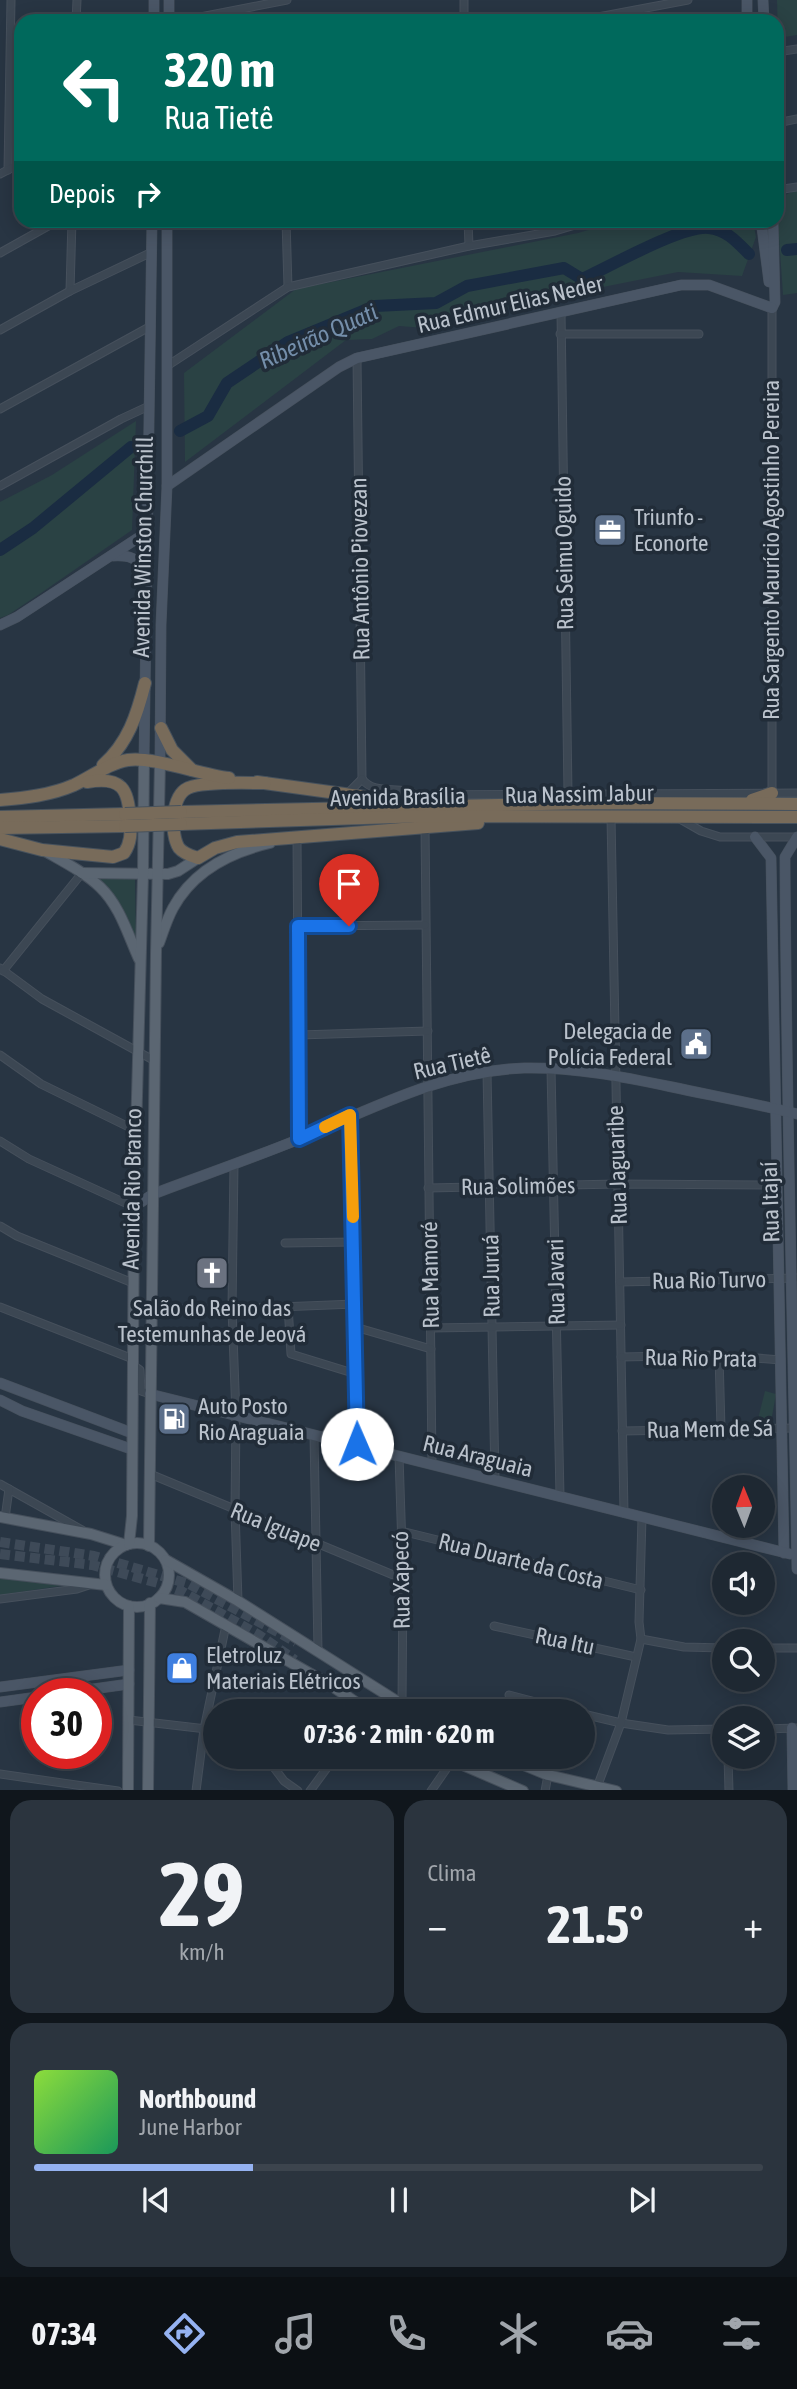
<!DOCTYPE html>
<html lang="pt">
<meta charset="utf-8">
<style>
body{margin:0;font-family:"Asap Condensed",sans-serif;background:#2b343e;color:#f1f3f6;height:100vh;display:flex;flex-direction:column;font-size:26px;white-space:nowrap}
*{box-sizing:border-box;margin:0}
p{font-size:23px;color:#a1a6ac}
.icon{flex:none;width:38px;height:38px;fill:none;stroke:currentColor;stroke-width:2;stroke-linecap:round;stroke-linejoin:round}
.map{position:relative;height:1790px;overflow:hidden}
.drawer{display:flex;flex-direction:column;gap:10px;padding:10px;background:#10161c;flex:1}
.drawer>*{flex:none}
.hud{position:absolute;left:14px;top:14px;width:770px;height:214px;border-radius:21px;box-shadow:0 4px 18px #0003,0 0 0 2px #3c444d;background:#00695c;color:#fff;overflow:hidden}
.needle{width:46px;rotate:359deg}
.buttons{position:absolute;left:712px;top:1475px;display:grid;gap:14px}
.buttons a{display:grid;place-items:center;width:63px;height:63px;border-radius:50%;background:#1e2832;box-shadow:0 4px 18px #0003,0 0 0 2px #3c444d;font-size:35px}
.speed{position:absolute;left:21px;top:1678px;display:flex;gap:14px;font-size:35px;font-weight:700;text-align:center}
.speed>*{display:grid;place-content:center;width:91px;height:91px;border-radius:50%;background:#1e2832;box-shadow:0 4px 18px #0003,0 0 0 2px #3c444d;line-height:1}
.speed .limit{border:10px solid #d22;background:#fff;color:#111}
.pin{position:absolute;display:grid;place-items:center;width:60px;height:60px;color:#fff;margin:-72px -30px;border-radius:50% 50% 50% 0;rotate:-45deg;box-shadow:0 0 7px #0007}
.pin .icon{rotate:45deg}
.me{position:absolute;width:77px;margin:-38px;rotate:359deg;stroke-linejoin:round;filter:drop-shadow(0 0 5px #0008)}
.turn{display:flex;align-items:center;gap:24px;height:147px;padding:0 35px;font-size:32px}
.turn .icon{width:91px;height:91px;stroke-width:2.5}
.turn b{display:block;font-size:49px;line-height:60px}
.then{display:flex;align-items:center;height:66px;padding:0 35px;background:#0003;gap:14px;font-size:26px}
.big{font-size:52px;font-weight:700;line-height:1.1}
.drawer .widget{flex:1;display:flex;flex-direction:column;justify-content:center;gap:10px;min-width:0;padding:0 24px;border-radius:21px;background:#2b343e}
.drawer .dial{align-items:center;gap:0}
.dial b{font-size:91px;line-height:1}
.song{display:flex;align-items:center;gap:21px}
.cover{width:84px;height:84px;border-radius:10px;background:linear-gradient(135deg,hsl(90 70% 55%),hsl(150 70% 35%))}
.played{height:7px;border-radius:4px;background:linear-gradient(90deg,#95b2f1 30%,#3c444d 30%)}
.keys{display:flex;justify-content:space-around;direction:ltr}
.heat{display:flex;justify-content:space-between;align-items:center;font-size:38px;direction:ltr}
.drawer .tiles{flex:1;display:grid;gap:10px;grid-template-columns:1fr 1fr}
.widget:last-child{grid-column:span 2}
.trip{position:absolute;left:203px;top:1699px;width:392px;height:70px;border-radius:35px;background:#1e2832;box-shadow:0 4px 18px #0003,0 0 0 2px #3c444d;font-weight:700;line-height:70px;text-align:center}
.menu{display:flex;height:112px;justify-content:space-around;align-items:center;background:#0c1014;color:#a1a6ac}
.menu .icon{width:49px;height:49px}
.menu .on{color:#95b2f1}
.menu b{font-size:32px;color:#f1f3f6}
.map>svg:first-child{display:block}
</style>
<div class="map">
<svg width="797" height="1791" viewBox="0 0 797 1791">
<rect width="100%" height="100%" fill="#283543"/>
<!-- green -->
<g fill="#2a4244">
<polygon points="777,0 797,0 797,35 778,38"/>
<polygon points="797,190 797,293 783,295 777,208 780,197"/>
<polygon points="619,221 753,221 756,237 742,276 678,272 573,293 523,296 506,308 425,328 399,326 372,339 346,340 185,462 184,373 296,289 578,233"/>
<polygon points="136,421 132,530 41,593 8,615 0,618 0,502 52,475"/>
<polygon points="95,875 135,879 136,939 103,883"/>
<polygon points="765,1391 776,1394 771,1422 758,1419"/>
<polygon points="0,1576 67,1585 0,1595"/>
</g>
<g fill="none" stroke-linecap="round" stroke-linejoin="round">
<!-- river -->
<g stroke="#1a2c42" stroke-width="12">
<polyline points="787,250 797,249"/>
<path d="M180,431l28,-15 19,-33 61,-41 87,-36 61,-3 31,-17 97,-18 18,11c27,-12 100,-54 127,-51 18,2 28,14 40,26"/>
<polyline points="0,550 33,528 131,447"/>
</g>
<!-- primary-tunnel -->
<g stroke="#3e4a58" stroke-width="10" stroke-dasharray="10 5" stroke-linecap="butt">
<polyline points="0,1542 94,1556 189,1584 296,1642"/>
<polyline points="0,1554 92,1565 165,1585 183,1592 259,1635 295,1660"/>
</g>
<defs>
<g id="street">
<polyline points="464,0 464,21"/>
<polyline points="76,21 77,0"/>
<polyline points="180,21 287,0"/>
<polyline points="577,21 688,0"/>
<polyline points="777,52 797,49"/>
<polyline points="777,123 797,119"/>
<polyline points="8,170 11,0"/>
<polyline points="0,174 21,163"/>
<polyline points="777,190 797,187"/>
<polyline points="286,220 288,287"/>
<polyline points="468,220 469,246"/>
<polyline points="0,253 59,220"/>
<polyline points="70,291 72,220"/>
<polyline points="772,308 772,793"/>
<polyline points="561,312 568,794"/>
<polyline points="0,330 70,291 152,252"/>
<polyline points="560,334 699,334"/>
<polyline points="357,358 362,779"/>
<polyline points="167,366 288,287 469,246 555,231 592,220"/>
<polyline points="0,409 151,326"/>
<polyline points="0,486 121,419 149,406"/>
<path d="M362,779c13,17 37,6 54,15"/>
<polyline points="348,793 362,779"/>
<polyline points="388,795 797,793"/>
<polyline points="611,817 624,1513"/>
<polyline points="680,819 701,831 720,837 797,837"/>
<polyline points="425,828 432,1464"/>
<polyline points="297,837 299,1139"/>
<polyline points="298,926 425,925"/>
<polyline points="0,968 42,999 155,1061"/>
<polyline points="3,971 82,873"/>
<polyline points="299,1035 428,1031"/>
<polyline points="0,1055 41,1084 137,1131"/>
<polyline points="551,1069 560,1496"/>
<polyline points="487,1072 495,1479"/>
<polyline points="350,1116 357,1444"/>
<polyline points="0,1141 29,1159 134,1207"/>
<polyline points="234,1164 232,1309 236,1416 235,1510 238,1601"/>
<polyline points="428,1188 618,1184 776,1185"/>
<polyline points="0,1226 17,1236 133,1283"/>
<polyline points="285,1243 354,1242"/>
<polyline points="620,1282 797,1278"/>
<polyline points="288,1306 291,1354 356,1374"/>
<polyline points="0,1307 133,1359"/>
<polyline points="152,1309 232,1309 355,1304"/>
<polyline points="355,1327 431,1349"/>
<polyline points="431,1328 621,1325"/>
<polyline points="719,1355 721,1429"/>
<polyline points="621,1357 719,1355 781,1360"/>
<polyline points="133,1365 140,1370 141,1391 150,1394"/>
<polyline points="622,1431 797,1428"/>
<polyline points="314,1435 318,1650"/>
<polyline points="399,1456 403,1579 402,1704"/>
<polyline points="150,1474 403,1579"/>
<polyline points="0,1484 82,1530"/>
<polyline points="5,1518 9,1489"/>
<polyline points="401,1531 641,1590"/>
<polyline points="0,1599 77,1589 89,1585"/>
<polyline points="494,1626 636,1657"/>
<polyline points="641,1639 684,1647 724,1648"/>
<polyline points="763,1648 797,1648"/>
<polyline points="509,1695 574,1712"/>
<polyline points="583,1714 621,1723 668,1730 724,1729"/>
<polyline points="129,1720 215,1730"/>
<polyline points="763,1729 797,1728"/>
<polyline points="266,1757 284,1781 298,1791"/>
<polyline points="728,1757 729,1791"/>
<polyline points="0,1774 118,1791"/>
<polyline points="596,1790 621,1723 641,1639 639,1622 642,1518"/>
<polyline points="196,1791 204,1729 226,1625"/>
<polyline points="310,1791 335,1757"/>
<polyline points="431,1791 454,1758"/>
<polyline points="545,1791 548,1775"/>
</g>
<g id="secondary">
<polyline points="154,0 154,21"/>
<polyline points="747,0 747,21"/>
<polyline points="763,0 764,21"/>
<polyline points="169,21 169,0"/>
<polyline points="761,220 769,282"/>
<polyline points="772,308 775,302 773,220"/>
<polyline points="167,486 339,367 357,358 681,285 709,285 772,308"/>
<path d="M113,556c17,-1 24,2 33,16"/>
<polyline points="0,625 17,617 147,532"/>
<polyline points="144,760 152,220"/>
<polyline points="160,763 161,625 167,486 167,220"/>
<polyline points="755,837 771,858 784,1553"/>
<path d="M797,837l-12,20c1,237 8,474 12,712"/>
<path d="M134,1207l19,-13c48,-18 97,-35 144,-54 74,-31 145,-69 227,-72 50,-1 100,9 148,19 42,9 84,17 125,27"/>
<polyline points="0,1383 132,1433"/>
<polyline points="150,1394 790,1554"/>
<polyline points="0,1400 22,1411 131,1449"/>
<polyline points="0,1687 129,1670"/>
<polyline points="57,1694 129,1684"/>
<polyline points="0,1702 37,1697"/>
<polyline points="792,1728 793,1791"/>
</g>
<g id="primary">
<path d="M45,851c19,11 39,21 55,36 20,19 28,48 39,72"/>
<polyline points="82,873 168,874 178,871 198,858"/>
<path d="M159,943c4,-11 8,-24 14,-35 20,-37 58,-56 97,-65"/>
<polyline points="0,1517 91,1534 126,1545"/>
<circle cx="137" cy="1575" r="32"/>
<polyline points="129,1544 132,1516 134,1207 143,875 144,760"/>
<polyline points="149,1546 156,953 160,763"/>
<polyline points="166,1560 238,1601 414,1712"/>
<polyline points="0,1573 106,1585"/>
<polyline points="159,1598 185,1602 332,1686 370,1712"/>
<polyline points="444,1757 523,1791"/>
<polyline points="504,1757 548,1775 616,1791"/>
<polyline points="128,1791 129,1606"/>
<polyline points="148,1791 150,1603"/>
</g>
<g id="highway">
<polyline points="161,728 172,750 192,770"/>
<path d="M103,765c25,-22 34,-50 42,-82"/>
<polyline points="257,782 395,801"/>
<path d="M265,783c-19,0 -62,-2 -77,5 -17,8 -18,46 -9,60 5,6 13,8 19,10l17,-10 22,-6 241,-19"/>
<path d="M0,800c25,-2 51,-5 74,-15 17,-8 35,-22 54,-25 24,-4 73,15 101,18"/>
<polyline points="752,800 772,793"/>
<polyline points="181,812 585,803 797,804"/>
<polyline points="0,817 125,814"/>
<polyline points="181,824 426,816 797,817"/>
<polyline points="0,828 125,826"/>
<path d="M0,839l42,11 71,7 11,-4c7,-10 7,-20 6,-32 -1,-32 -8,-45 -43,-39"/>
</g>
</defs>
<!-- street casing -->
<use href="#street" stroke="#46505c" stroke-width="9"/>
<!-- secondary casing -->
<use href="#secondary" stroke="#46505c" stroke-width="11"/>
<!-- primary casing -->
<use href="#primary" stroke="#46505c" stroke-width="12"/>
<!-- highway casing -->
<use href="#highway" stroke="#47525d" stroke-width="14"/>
<!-- street -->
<use href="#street" stroke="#3c4753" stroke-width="7"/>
<!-- secondary -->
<use href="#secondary" stroke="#4a5666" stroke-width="10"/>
<!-- primary -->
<use href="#primary" stroke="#5b6672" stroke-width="10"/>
<!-- highway -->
<use href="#highway" stroke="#786b5a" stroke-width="12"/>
<defs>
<g id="highway-bridge">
<polyline points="125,814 181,812"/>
<polyline points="125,826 181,824"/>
</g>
</defs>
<!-- highway-bridge casing -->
<use href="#highway-bridge" stroke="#47525d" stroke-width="14" stroke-linecap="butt"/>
<!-- highway-bridge -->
<use href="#highway-bridge" stroke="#786b5a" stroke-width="12"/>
</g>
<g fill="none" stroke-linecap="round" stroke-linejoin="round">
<defs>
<polyline id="route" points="349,926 298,926 299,1139 350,1115 357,1444"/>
</defs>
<!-- route casing -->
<use href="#route" stroke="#114b97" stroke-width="18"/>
<!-- route -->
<use href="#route" stroke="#1a73e8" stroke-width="12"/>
<!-- slow -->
<polyline stroke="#f59e0b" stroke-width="12" points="325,1127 350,1115 353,1217"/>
</g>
<!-- icons -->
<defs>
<symbol id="office-square" viewBox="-11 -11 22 22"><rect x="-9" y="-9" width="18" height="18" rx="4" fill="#5c6f8a" stroke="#212c38"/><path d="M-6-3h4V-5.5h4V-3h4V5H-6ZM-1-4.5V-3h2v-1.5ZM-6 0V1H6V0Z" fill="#fff"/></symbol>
<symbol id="civic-square" viewBox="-11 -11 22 22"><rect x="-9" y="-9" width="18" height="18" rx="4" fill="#5c6f8a" stroke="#212c38"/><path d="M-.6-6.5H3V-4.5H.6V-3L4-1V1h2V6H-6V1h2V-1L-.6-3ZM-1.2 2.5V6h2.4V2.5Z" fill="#fff"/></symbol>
<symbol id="church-square" viewBox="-11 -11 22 22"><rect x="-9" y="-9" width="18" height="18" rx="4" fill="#6b7280" stroke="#212c38"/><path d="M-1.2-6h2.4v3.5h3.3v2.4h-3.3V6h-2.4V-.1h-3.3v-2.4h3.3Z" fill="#fff"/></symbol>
<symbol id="fuel-square" viewBox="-11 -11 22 22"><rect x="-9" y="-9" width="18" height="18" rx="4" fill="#5c6f8a" stroke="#212c38"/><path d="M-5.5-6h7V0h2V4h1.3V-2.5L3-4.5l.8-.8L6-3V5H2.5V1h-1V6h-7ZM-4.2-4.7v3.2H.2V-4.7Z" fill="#fff"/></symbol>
<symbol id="shop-square" viewBox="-11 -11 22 22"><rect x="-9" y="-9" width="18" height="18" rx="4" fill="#3f7fe0" stroke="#212c38"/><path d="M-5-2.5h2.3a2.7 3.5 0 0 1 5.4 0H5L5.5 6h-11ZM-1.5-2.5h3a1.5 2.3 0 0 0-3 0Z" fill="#fff"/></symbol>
</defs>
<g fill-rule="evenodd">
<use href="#office-square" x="591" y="511" width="38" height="38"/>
<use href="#civic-square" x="677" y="1025" width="38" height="38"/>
<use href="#church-square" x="193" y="1254" width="38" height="38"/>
<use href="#fuel-square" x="155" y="1400" width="38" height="38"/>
<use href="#shop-square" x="163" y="1649" width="38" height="38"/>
</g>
<g text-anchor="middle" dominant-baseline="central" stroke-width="7" stroke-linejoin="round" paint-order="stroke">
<!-- street labels -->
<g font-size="23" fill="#bac2cc" stroke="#212c38">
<text transform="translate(510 304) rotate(-13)">Rua Edmur Elias Neder</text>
<text transform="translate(143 547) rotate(-89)">Avenida Winston Churchill</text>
<text transform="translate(771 550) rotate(-90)">Rua Sargento Maurício Agostinho Pereira</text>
<text transform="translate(564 553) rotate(-91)">Rua Seimu Oguido</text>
<text transform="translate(360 569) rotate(-91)">Rua Antônio Piovezan</text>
<text transform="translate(579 794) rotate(-1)">Rua Nassim Jabur</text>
<text transform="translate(398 797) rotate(-1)">Avenida Brasília</text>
<text transform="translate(452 1063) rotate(-13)">Rua Tietê</text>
<text transform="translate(617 1165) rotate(-92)">Rua Jaguaribe</text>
<text transform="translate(518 1186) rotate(-1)">Rua Solimões</text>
<text transform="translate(132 1189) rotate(-89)">Avenida Rio Branco</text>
<text transform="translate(770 1202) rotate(-92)">Rua Itajaí</text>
<text transform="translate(430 1275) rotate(-91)">Rua Mamoré</text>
<text transform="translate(491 1276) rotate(-91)">Rua Juruá</text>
<text transform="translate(709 1280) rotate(-1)">Rua Rio Turvo</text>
<text transform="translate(556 1282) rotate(-91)">Rua Javari</text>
<text transform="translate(701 1358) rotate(1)">Rua Rio Prata</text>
<text transform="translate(710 1429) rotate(-1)">Rua Mem de Sá</text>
<text transform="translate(478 1456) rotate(14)">Rua Araguaia</text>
<text transform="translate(276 1527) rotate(22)">Rua Iguape</text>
<text transform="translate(521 1561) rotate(14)">Rua Duarte da Costa</text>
<text transform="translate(401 1580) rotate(-91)">Rua Xapecó</text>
<text transform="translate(565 1641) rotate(12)">Rua Itu</text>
</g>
<!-- poi labels -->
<g font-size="23" fill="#bac2cc" stroke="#212c38" text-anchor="start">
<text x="634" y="517">Triunfo -<tspan x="634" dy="26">Econorte</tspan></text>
<text x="672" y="1031" text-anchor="end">Delegacia de<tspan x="672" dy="26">Polícia Federal</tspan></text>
<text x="212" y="1308" text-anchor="middle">Salão do Reino das<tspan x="212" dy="26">Testemunhas de Jeová</tspan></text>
<text x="198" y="1406">Auto Posto<tspan x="198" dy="26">Rio Araguaia</tspan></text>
<text x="206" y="1655">Eletroluz<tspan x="206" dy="26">Materiais Elétricos</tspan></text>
</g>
<!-- water labels -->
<g font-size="24" font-style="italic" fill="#748eaa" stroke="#212c38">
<text transform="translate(318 336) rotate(-24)">Ribeirão Quati</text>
</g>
</g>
</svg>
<div class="buttons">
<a><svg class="needle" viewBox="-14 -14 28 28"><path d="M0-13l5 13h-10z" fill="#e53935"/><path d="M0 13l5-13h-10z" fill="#a1a6ac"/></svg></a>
<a><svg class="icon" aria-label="sound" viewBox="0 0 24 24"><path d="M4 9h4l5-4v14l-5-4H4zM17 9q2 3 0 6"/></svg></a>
<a><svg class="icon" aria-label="search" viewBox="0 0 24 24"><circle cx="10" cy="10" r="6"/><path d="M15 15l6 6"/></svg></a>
<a><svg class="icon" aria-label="layers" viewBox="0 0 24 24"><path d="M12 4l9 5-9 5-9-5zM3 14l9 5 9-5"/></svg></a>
</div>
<div class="speed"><div class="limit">30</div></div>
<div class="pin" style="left:349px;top:926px;background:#d93025"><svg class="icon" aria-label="arrive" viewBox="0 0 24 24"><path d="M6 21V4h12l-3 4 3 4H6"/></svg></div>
<svg class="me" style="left:357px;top:1444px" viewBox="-20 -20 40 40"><circle r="19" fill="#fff"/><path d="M0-13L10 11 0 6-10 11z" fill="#1a73e8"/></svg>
<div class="trip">07:36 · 2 min · 620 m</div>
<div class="hud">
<div class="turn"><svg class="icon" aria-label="left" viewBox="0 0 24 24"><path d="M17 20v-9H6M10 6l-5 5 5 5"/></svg><div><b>320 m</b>Rua Tietê</div></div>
<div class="then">Depois<svg class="icon" aria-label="right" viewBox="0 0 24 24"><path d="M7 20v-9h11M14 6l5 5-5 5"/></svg></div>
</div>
</div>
<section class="drawer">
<div class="tiles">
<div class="widget dial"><b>29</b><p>km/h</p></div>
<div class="widget"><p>Clima</p>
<div class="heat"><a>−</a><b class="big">21.5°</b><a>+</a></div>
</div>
<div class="widget">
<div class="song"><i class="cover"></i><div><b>Northbound</b><p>June Harbor</p></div></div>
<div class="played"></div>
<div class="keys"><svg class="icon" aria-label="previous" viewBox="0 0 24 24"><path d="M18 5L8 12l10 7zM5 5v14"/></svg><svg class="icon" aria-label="pause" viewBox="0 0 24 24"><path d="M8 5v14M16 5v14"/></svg><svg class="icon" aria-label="next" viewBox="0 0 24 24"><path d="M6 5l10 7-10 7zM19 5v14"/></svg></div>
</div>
</div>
</section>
<nav class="menu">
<b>07:34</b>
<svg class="icon on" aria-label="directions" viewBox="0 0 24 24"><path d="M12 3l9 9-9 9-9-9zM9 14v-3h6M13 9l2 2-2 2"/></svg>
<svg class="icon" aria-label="music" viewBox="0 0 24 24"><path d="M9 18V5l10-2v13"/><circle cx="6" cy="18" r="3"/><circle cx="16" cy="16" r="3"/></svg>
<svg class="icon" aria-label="phone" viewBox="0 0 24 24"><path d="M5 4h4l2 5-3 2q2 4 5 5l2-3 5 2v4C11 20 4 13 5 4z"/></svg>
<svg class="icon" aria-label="climate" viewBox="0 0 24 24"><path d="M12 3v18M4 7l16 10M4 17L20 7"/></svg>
<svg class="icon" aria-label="car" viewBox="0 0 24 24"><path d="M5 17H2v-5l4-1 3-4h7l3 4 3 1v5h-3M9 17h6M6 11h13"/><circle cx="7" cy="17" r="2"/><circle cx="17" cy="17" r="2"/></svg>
<svg class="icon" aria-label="filters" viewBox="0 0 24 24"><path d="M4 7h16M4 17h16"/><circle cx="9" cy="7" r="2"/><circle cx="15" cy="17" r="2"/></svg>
</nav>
